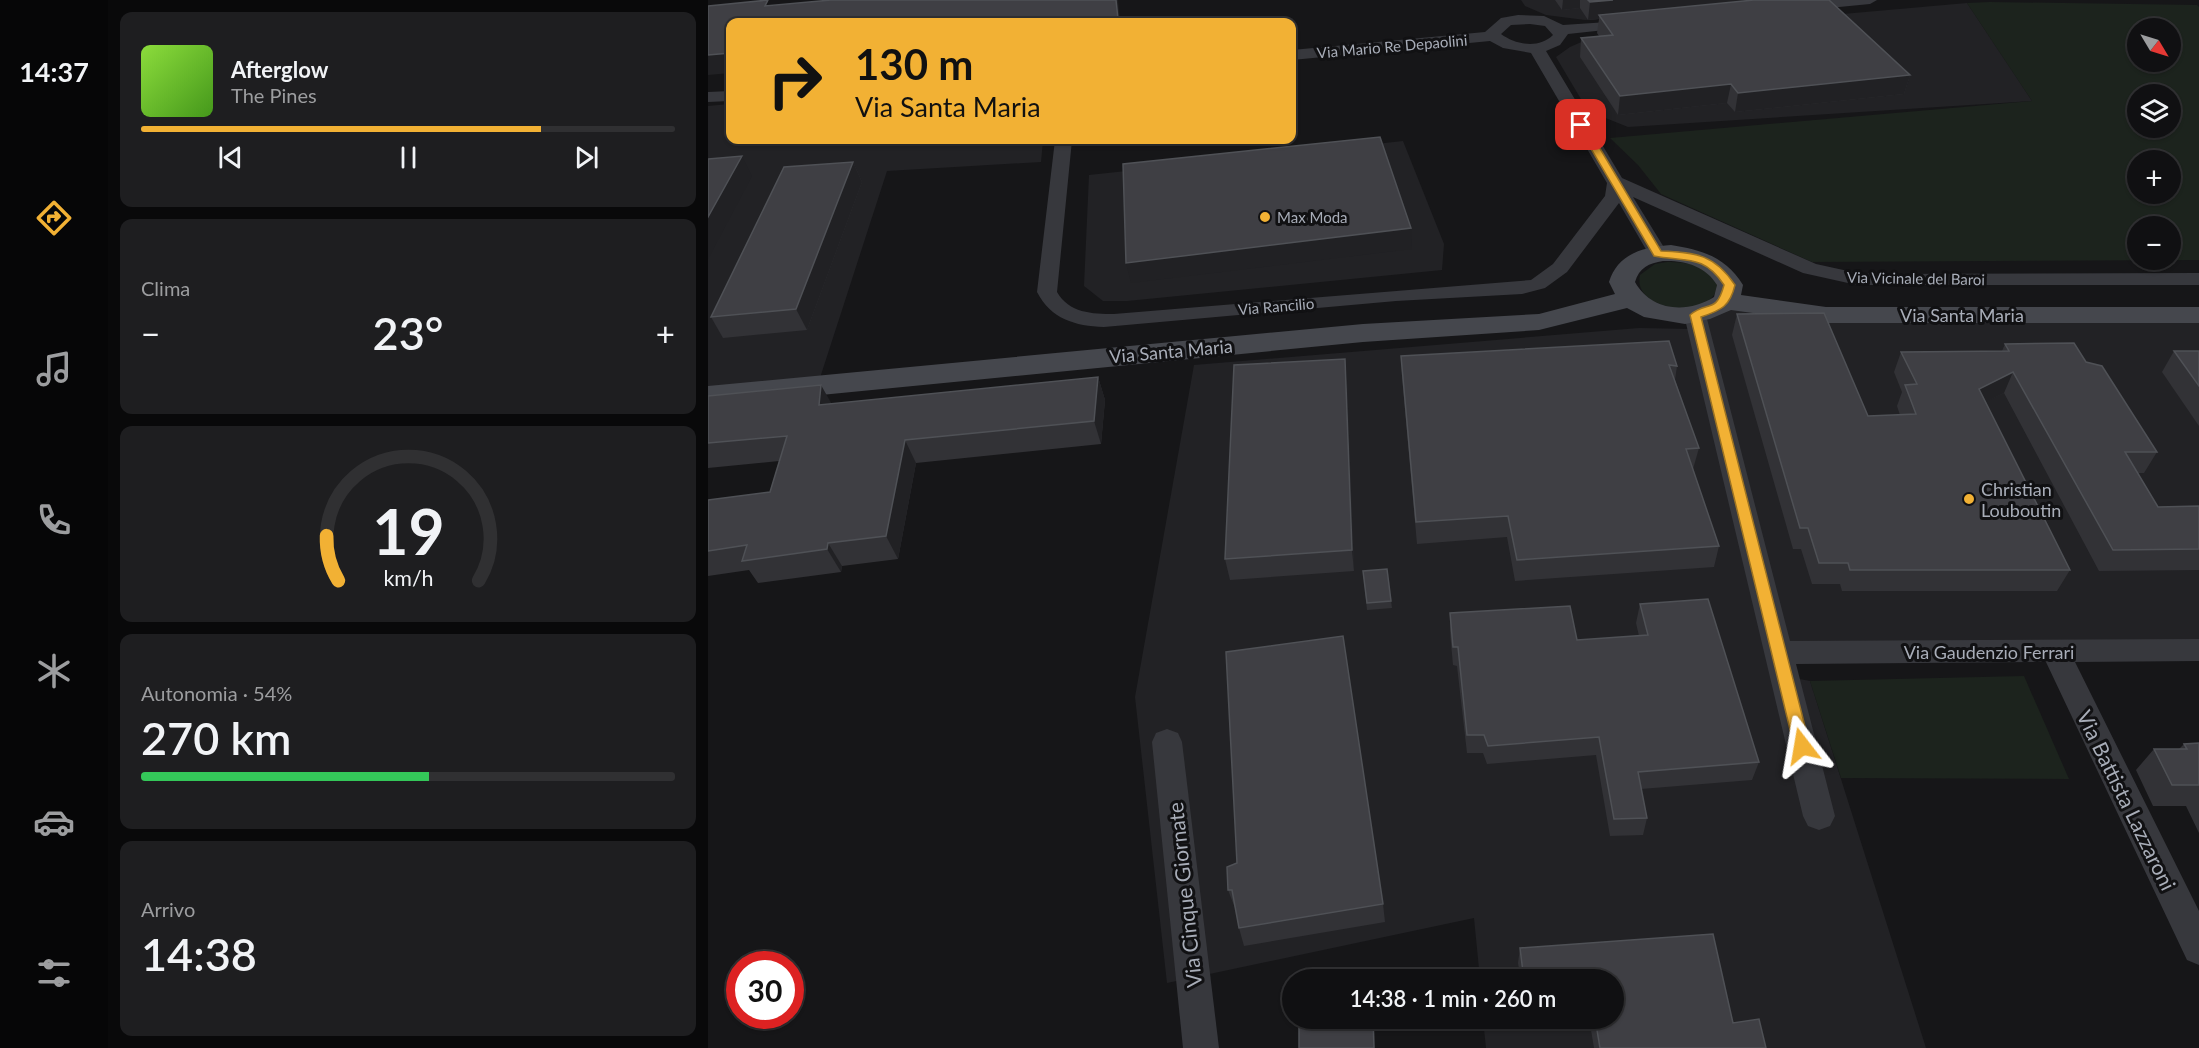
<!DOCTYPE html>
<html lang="it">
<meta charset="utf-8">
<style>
body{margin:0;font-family:Lato,sans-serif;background:#1e1e20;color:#f1f3f6;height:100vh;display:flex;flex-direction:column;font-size:22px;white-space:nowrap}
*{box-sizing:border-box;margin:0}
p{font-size:20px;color:#9c9d9f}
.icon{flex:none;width:33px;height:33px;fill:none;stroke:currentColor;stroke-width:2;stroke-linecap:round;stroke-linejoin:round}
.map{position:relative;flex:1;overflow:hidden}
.side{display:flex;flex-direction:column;gap:12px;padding:12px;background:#09090a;width:600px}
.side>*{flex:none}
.banner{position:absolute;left:18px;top:18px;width:570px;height:126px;border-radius:12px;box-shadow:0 2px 4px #0004,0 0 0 2px #303032;background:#f2b134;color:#111;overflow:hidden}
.needle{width:39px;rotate:128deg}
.fabs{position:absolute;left:1419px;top:18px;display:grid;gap:12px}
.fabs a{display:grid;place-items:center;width:54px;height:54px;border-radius:50%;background:#101012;box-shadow:0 2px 4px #0004,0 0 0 2px #303032;font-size:30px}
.speed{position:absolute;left:18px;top:951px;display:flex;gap:12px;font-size:30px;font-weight:700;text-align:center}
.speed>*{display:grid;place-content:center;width:78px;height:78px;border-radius:50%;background:#101012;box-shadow:0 2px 4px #0004,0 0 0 2px #303032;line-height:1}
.speed .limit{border:9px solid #d22;background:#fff;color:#111}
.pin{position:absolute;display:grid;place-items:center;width:51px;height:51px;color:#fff;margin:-26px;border-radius:12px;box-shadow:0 3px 9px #0006}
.me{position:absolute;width:66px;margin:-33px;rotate:346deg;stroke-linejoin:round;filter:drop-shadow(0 0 4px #0008)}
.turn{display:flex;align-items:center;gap:21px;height:126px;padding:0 30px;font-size:27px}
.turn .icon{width:78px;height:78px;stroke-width:2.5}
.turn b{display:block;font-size:42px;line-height:51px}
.big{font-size:45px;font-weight:600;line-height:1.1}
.side .tile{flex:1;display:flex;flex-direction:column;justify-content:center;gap:9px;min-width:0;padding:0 21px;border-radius:12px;background:#1e1e20}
.side .dial{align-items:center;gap:0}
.dial svg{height:156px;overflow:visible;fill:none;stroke:#303032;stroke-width:7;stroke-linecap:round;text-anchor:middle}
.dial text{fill:#f1f3f6;stroke:none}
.song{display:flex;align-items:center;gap:18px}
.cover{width:72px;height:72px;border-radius:9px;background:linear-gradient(135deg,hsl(90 70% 55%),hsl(100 70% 35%))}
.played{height:6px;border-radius:3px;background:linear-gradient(90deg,#f2b134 75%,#303032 75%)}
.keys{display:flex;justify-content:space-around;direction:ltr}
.heat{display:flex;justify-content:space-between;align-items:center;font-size:33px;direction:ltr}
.charge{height:9px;border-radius:4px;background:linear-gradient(90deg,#34c759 54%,#303032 0)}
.trip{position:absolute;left:574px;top:969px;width:342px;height:60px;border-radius:30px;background:#101012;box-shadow:0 2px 4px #0004,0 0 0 2px #303032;font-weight:600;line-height:60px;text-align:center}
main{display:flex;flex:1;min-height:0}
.tabs{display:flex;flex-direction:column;width:108px;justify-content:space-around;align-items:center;background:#060607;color:#9c9d9f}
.tabs .icon{width:42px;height:42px}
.tabs .on{color:#f2b134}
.tabs b{font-size:27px;color:#f1f3f6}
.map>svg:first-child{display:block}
</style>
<main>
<nav class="tabs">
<b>14:37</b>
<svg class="icon on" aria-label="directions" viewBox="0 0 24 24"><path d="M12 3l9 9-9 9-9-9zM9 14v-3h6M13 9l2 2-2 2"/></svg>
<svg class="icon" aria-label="music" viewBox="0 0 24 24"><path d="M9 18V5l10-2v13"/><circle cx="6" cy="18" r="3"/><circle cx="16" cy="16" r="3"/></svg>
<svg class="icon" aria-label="phone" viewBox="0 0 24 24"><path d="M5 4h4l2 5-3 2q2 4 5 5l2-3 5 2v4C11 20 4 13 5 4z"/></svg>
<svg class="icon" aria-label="climate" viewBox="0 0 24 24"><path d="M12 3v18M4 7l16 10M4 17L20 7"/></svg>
<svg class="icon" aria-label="car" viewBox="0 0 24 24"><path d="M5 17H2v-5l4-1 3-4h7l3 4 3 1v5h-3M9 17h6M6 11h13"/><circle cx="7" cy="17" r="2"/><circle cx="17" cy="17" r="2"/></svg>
<svg class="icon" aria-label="filters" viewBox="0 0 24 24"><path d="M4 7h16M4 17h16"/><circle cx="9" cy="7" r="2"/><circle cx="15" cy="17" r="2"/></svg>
</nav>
<section class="side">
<div class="tile">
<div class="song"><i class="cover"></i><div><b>Afterglow</b><p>The Pines</p></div></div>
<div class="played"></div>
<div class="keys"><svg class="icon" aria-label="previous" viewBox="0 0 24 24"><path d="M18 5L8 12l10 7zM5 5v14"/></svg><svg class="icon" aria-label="pause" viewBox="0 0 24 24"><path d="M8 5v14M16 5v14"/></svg><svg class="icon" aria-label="next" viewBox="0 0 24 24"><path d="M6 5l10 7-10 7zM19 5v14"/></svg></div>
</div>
<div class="tile"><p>Clima</p>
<div class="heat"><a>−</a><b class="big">23°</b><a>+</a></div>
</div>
<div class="tile dial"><svg viewBox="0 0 100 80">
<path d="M14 69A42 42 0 1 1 86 69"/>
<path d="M14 69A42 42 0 0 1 8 46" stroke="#f2b134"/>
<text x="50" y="56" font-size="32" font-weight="700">19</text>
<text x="50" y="72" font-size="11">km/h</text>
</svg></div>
<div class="tile"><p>Autonomia · 54%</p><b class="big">270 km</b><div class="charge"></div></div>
<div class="tile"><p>Arrivo</p><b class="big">14:38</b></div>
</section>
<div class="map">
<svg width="1491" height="1048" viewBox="0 0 1491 1048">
<rect width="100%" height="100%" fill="#161618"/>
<!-- built -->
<g fill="#222225">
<polygon points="813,0 1051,0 877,20 838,15 817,6"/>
<polygon points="1259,3 1324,101 920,127 880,111 848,57 862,47 887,36"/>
<polygon points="22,104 22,140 335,140 333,162 179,171 111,381 0,392 0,106"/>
<polygon points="695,141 736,244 734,270 419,301 395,301 376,286 381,175"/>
<polygon points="1018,303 1074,312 1491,316 1491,647 1073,651 993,327 1004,312"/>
<polygon points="931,328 983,329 1071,675 1102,681 1218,1048 778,1048 775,1019 906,1018 906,980 772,979 766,918 459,983 427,697 486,365"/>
</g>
<!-- green -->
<g fill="#1c231d" fill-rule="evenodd">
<path d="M1282,2l207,3 2,2v253l-387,2 -151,-68 -23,-29 -28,-27 422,-37 -65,-98zM1430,28h32v34h-32zM1430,94h32v34h-32zM1430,160h32v34h-32zM1430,226h32v34h-32z"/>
<path d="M959,262c20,0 40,3 50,22 0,37 -86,29 -77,-9l15,-11z"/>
<polygon points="1316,676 1361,779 1133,778 1102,681"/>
</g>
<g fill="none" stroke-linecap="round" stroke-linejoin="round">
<!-- street -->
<g fill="#37383d" fill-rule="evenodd">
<polygon points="1117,0 1169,0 1162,4 1090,11 1083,7 1090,3"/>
<path d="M810,15l26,1 19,9 75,-5 2,3 -2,3 -5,1 -65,7 -8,11 -14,6 76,127 194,86 41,9 23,1 319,-1v12h-342l-54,-12 -170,-76 35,57 -3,4h-14l-32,-55 -52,69 -22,16 -23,6 -126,7 -292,26c-29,-1 -53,-8 -67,-35l18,-152h17l-15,152c12,21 35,22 57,22l417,-34 22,-16 52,-68 2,-13 -76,-130 -28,-5 -13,-7 -198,19v-10l193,-18 16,-14zM822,24l15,2 8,9c-14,14 -37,10 -52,-1l10,-9z"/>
<polygon points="22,91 22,101 0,102 0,92"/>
<polygon points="987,309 994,311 998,315 1082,641 1491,639 1491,661 1367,662 1491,911 1491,965 1479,960 1338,662 1088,664 1127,816 1122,826 1111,830 1100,826 1095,816 976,315 980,311"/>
<polygon points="459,729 470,733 474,742 511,1048 475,1048 444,742 448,733"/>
</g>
<!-- secondary -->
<path fill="#45474d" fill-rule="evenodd" d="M963,245c31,5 55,12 72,40l-2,10 85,12h373v16h-373l-95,-13 -21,9 -25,5 -41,-7 -17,-9 -88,22 -176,12 -655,64v-20l655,-62 176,-10 76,-20 -6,-12c9,-29 35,-35 62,-37zM955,261c21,-1 43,5 54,24l-3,12c-27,17 -63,14 -79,-15 4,-14 14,-19 28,-21z"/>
</g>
<!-- wall -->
<g fill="#323236">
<polygon points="847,0 1121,0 1202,75 1196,94 1027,112 1019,103 910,115 872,57 873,38 891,36 889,33 891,19 880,20 872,8 854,10"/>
<polygon points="145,162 154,182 99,330 15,338 3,317"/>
<polygon points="1029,314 1160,416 1192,415 1189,406 1194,392 1186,372 1193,352 1294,351 1297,344 1378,362 1449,452 1436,473 1430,473 1450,507 1491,506 1491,570 1391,571 1296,393 1277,402 1362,570 1349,591 1134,591 1132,584 1104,584 1093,549 1085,549 1024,335"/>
<polygon points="1466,351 1491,351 1491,426 1454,372"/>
<polygon points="693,356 969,366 967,380 991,448 985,469 1011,546 1006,567 807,581 799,537 709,544 694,377"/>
<polygon points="390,377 397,400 393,444 208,463 190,559 134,566 133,572 50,583 41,570 0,576 0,500 62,492 71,461 0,468 0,396 124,404"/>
<polygon points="639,380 646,571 522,580 517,559"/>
<polygon points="655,571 683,601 684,608 659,610"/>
<polygon points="932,604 1051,762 1044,780 933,789 939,818 935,835 902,836 888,755 779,764 775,753 759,753 749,666 745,665 742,632 742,613 869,640 931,636 928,623"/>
<polygon points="1491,743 1491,833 1478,806 1445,806 1428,770 1446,749 1471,749 1476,744"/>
<polygon points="519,867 675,904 677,922 536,946 531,928 527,908 520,890"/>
<polygon points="1005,934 1025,1023 1051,1019 1058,1048 886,1048 881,1018 906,1018 906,980 813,980 810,963 812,948"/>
</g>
<!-- shaded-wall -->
<g fill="#212124">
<polygon points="408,0 410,0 412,22 377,22"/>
<polygon points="855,0 872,0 872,8 854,10"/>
<polygon points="905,0 1093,0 891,15 891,19 880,20 882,2"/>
<polygon points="22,53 22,73 0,75 0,55"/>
<polygon points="1202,75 1196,94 1027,112 1030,93"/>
<polygon points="1023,84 1019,103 910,115 912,96"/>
<polygon points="34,156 44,176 0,259 0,217"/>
<polygon points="145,162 154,182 99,330 88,309"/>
<polygon points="703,228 704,249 423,283 418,263"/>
<polygon points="637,359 639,380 646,571 644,550"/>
<polygon points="1305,372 1296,393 1262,410 1271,389"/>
<polygon points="390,377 397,400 393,444 386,421"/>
<polygon points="113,385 126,408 111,405"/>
<polygon points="197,440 208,463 190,559 178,536"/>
<polygon points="120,543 134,566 133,572 119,549"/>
<polygon points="665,1018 666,1018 667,1048 666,1048"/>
</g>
<!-- building -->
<g fill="#3f3f44" stroke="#4f5156" stroke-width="1.5">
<polygon points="60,0 57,6 123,0 408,0 410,19 377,22 22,22 22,53 0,55 0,6"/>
<polygon points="880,0 905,0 882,2"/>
<polygon points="1046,0 1121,0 1202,75 1030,93 1023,84 912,96 873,38 905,35 891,15"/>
<polygon points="672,137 703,228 418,263 415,164"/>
<polygon points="34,156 0,217 0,159"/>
<polygon points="145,162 88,309 3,317 76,167"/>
<polygon points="1116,313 1160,416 1208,414 1197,385 1209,384 1193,352 1301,351 1297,344 1366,343 1378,362 1394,366 1449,452 1417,452 1450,507 1491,506 1491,549 1405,550 1305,372 1271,389 1362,570 1142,570 1140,563 1111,563 1100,528 1092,528 1029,314"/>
<polygon points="961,341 969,366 961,365 991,448 978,449 1011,546 809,560 800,516 708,522 693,356"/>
<polygon points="1466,351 1491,351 1491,386"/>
<polygon points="637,359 644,550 517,559 526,365"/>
<polygon points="390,377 386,421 197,440 178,536 120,543 119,549 34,561 39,545 0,551 0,500 62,492 79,436 0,443 0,396 113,385 111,405"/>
<polygon points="679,569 683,601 659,603 655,571"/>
<polygon points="1000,599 1051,762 930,772 939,818 906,819 891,737 780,746 776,735 759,735 750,647 745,647 742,613 862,606 869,640 940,635 932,604"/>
<polygon points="635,636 675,904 531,928 524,890 520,890 519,867 529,863 518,652"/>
<polygon points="1491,743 1491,785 1464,785 1446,749 1479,749 1476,744"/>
<polygon points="1005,934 1025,1023 1051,1019 1058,1048 892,1048 887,1018 906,1018 906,980 816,980 812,948"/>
<polygon points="591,1018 665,1018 666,1048 591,1048"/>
</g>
<!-- route -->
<path fill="#f2b134" stroke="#9d7322" stroke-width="1.5" d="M870,123l8,2 75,126c35,1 54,4 74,34 -5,21 -13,25 -34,32l109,429 -2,5h-12l-2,-5 -104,-431c17,-15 26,0 34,-30 -20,-31 -39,-23 -70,-29l-77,-131z"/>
<!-- markers -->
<g fill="#f2b134" stroke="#111113" stroke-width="2">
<circle cx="557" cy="217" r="6"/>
<circle cx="1261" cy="499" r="6"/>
</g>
<g text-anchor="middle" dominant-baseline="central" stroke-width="6" stroke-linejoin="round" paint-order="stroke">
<!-- far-street labels -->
<g font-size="15" fill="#a8adb8" stroke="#111113">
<text transform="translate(684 46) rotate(-5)">Via Mario Re Depaolini</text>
<text transform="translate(1208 278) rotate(1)">Via Vicinale del Baroi</text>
<text transform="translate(568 306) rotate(-5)">Via Rancilio</text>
</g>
<!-- far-poi labels -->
<g font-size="15" fill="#a8adb8" stroke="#111113" text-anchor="start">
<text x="569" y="217">Max Moda</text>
</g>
<!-- street labels -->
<g font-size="18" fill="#a8adb8" stroke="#111113">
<text x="1254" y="315">Via Santa Maria</text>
<text transform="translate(463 351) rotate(-5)">Via Santa Maria</text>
<text x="1281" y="652">Via Gaudenzio Ferrari</text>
</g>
<!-- poi labels -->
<g font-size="18" fill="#a8adb8" stroke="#111113" text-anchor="start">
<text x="1273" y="489">Christian<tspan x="1273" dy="21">Louboutin</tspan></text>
</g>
<!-- near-street labels -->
<g font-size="21" fill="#a8adb8" stroke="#111113">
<text transform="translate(1419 800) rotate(64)">Via Battista Lazzaroni</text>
<text transform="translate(476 895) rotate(-96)">Via Cinque Giornate</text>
</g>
</g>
</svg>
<div class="fabs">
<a><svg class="needle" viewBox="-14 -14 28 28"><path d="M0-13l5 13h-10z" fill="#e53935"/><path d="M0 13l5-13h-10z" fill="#9c9d9f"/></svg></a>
<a><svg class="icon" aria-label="layers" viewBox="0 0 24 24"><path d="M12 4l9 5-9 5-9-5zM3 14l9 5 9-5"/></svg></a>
<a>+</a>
<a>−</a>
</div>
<div class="speed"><div class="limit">30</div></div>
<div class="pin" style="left:873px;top:125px;background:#d93025"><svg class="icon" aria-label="arrive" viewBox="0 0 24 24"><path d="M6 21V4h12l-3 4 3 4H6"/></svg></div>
<svg class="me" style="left:1094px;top:746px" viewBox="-20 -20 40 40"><path d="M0-17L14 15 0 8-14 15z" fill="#f2b134" stroke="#fff" stroke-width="4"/></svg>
<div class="trip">14:38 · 1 min · 260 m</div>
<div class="banner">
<div class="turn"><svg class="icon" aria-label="right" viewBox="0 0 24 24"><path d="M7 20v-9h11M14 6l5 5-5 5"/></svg><div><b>130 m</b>Via Santa Maria</div></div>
</div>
</div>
</main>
